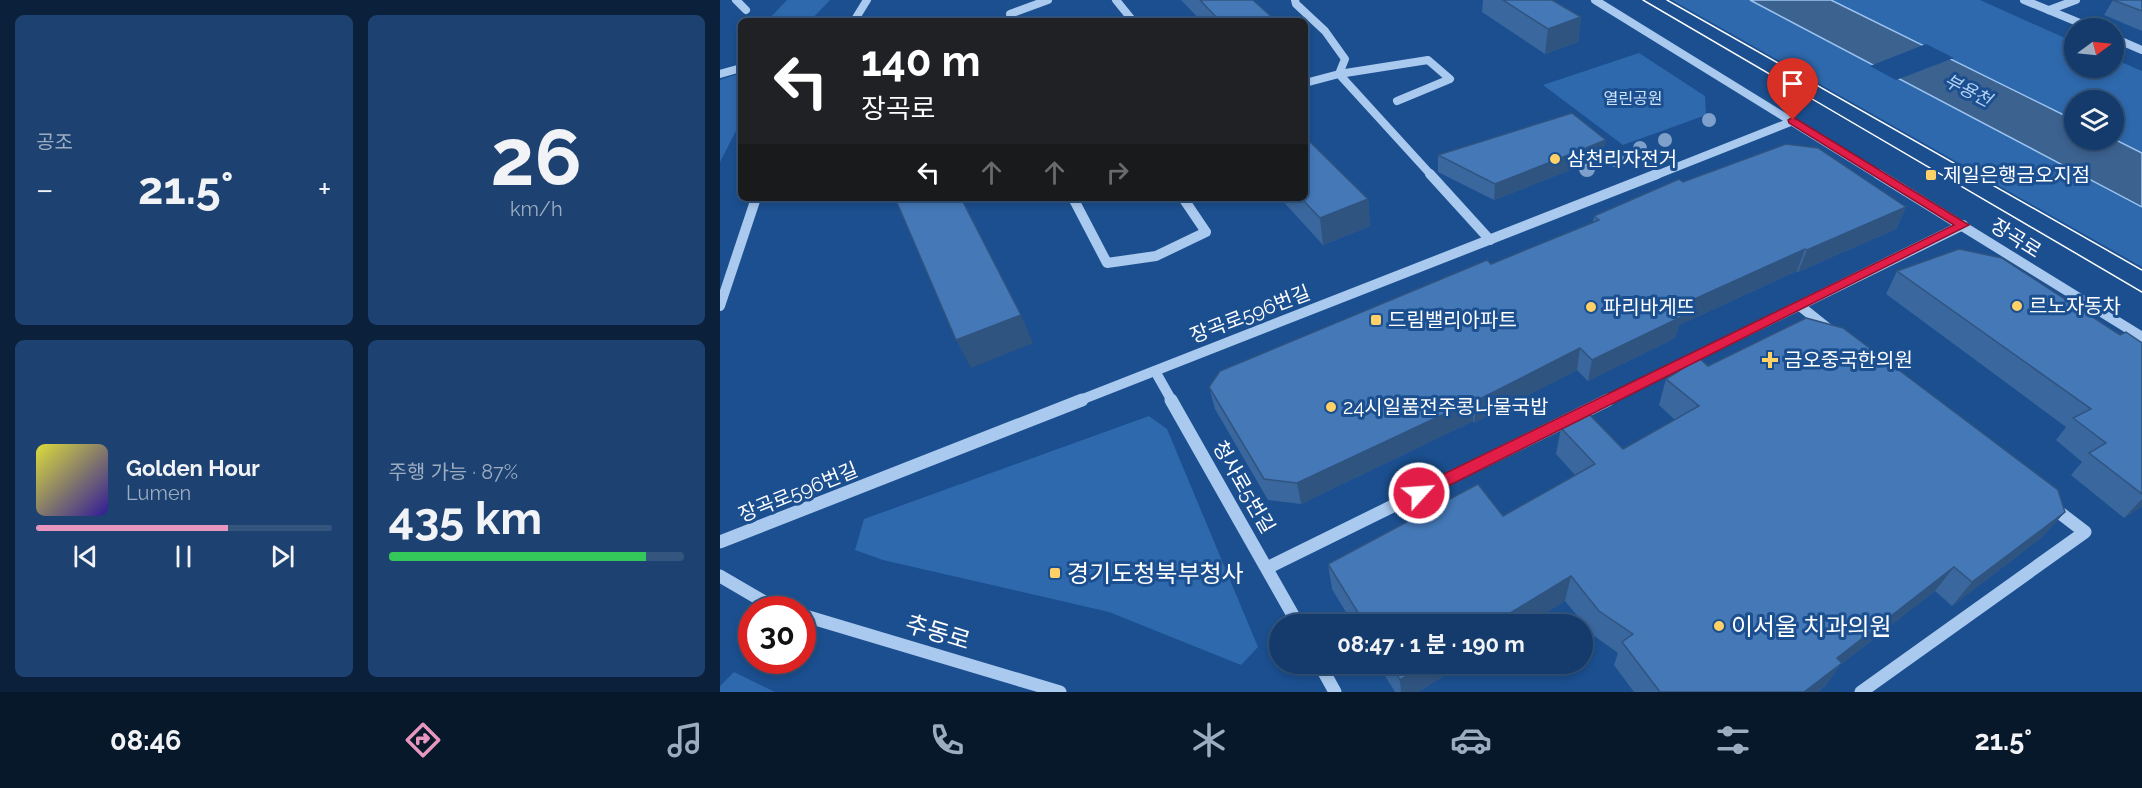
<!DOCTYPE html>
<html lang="ko">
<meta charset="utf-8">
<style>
body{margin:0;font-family:Raleway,"Noto Sans KR",sans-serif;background:#1d4271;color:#f1f3f6;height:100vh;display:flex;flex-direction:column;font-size:22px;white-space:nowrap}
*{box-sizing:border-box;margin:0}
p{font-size:20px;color:#9dadc1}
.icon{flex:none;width:33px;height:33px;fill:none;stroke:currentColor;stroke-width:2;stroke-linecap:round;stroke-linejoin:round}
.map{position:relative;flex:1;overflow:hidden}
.details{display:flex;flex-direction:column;gap:15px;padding:15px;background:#0b203b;width:720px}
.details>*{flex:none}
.guide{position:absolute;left:18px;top:18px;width:570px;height:183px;border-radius:9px;box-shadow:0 3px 9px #0003,0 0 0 2px #33557e;background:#202124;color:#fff;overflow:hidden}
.needle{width:39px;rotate:75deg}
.buttons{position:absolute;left:1344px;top:18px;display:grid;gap:12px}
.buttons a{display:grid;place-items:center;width:60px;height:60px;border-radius:50%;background:#143b6b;box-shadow:0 3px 9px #0003,0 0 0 2px #33557e;font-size:30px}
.speed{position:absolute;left:18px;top:596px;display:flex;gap:12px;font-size:30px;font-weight:700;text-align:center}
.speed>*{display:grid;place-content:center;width:78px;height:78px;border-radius:50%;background:#143b6b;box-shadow:0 3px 9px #0003,0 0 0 2px #33557e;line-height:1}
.speed .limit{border:9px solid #d22;background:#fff;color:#111}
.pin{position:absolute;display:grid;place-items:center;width:51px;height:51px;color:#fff;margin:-62px -26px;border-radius:50% 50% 50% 0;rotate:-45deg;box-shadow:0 0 6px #0007}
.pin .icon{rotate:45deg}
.me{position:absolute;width:66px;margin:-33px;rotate:64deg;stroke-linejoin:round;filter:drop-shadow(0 0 4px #0008)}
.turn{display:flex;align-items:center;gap:21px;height:126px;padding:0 24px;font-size:27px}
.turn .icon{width:78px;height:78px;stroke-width:2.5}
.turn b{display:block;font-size:42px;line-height:51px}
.lanes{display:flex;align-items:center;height:57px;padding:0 24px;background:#0003;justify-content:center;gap:30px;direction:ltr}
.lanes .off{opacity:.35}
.big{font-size:45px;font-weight:700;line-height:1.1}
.details .widget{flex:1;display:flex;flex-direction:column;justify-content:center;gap:9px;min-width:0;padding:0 21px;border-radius:9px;background:#1d4271}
.details .dial{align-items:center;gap:0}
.dial b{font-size:78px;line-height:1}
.song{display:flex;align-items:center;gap:18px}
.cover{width:72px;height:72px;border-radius:9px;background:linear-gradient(135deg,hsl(60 70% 55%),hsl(250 70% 35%))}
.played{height:6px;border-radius:3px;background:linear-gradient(90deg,#e797bd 65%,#33557e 65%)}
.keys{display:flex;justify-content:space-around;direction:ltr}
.heat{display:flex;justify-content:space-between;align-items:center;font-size:33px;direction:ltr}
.charge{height:9px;border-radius:4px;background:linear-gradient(90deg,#34c759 87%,#33557e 0)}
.details .tiles{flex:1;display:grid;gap:15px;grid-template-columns:repeat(2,1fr)}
.trip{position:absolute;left:549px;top:614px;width:324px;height:60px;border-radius:30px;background:#143b6b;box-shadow:0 3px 9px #0003,0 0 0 2px #33557e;font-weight:700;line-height:60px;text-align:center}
.menu{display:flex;height:96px;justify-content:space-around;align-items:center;background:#08182b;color:#9dadc1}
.menu .icon{width:42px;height:42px}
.menu .selected{color:#e797bd}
.menu b{font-size:27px;color:#f1f3f6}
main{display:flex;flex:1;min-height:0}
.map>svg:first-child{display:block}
</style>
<main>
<section class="details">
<div class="tiles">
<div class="widget"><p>공조</p>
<div class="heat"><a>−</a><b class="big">21.5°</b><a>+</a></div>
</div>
<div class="widget dial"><b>26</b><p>km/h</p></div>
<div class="widget">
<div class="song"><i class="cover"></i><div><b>Golden Hour</b><p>Lumen</p></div></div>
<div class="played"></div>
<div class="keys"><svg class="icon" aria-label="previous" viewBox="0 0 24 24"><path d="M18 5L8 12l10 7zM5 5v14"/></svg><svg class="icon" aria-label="pause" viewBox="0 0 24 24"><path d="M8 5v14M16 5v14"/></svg><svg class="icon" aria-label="next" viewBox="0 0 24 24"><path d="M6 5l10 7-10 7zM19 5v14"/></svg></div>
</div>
<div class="widget"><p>주행 가능 · 87%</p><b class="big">435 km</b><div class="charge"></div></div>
</div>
</section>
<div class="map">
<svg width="1422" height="692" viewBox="0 0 1422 692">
<rect width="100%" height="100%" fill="#1b4f8f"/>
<!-- green -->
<g fill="#2e69ad" fill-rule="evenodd">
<polygon points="67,0 110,0 90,21 47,21"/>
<path d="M952,0h308l94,42v26h40v-9l28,12v196zM1354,100h40v40h-40z"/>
<polygon points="919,53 985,96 986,115 903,145 823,85"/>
<polygon points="21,73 21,121 0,162 0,80"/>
<polygon points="429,416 447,429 538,647 521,665 389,612 163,560 135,550 144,519"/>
<polygon points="14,672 55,692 0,692 0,686"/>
</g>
<!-- water -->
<polygon fill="#3c6290" stroke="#9cc4f0" stroke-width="1.5" points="1030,0 1111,0 1354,120 1354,140 1394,139 1422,153 1422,207"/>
<!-- pier -->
<polygon fill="#1b4f8f" points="1206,44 1234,58 1176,80 1150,66"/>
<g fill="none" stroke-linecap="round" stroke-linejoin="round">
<!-- minor-far2 -->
<g stroke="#a9c9ee" stroke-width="8">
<polyline points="16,0 26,10"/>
<polyline points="396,0 413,21"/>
<polyline points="575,0 576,4 605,31 625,59 619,74 712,176"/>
<polyline points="875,0 1160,176"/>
<polyline points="1304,0 1372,28"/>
<polyline points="1329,10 1356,0"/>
<polyline points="134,21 147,0"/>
<polyline points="291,21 290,14 328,0"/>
<polyline points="1394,38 1422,50"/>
<polyline points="0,74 21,68"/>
<polyline points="585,83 619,74 708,60 730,79 677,101"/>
<polyline points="934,176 1073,121"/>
</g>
<!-- minor-far1 -->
<g stroke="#a9c9ee" stroke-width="10">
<polyline points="710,174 770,240"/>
<polyline points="1158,174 1422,337"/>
<polyline points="353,198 387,263 436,256 486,232 463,198"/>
<polyline points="0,306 36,198"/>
<polyline points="1080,306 1110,330"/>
<polyline points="435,371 452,401"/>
<polyline points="358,401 937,174"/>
<polyline points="885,401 1243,225"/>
</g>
<!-- minor -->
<g stroke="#a9c9ee" stroke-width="13">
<polyline points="451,400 578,624"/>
<polyline points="0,542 362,400"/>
<polyline points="547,568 888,400"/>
<polyline points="0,576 48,604 64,609"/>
<polyline points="82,615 340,692"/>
<polyline points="599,663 615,692"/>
<polyline points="1141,692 1365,532 1331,506"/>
</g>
<!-- tram -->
<g stroke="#fff" stroke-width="1.5">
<polyline points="923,0 1422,292"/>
<polyline points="947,0 1422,270"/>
</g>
</g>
<!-- trees -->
<g fill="#7ea0ca">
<circle cx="989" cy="120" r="7"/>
<circle cx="945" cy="140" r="7"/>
<circle cx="920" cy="148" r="7"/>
<circle cx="896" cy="159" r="8"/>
<circle cx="867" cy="169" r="8"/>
</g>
<!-- wall -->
<g fill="#3a679d">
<polygon points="461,0 533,0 556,21 481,21"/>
<polygon points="763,0 832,0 861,17 858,42 825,54 762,12"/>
<polygon points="1393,0 1422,0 1422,31 1384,15"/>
<polygon points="718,155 883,157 774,200 718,172"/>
<polygon points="963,182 1186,207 1176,229 1078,272 1077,271 959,325 955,338 868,381 857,370 754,423 753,421 581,504 548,500 495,409 489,387 771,264 873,222 874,216"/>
<polygon points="560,198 648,199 650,226 603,245"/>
<polygon points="1177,271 1400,335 1422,343 1422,506 1404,518 1351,475 1362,462 1336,440 1346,427 1166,294"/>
<polygon points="988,366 1345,512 1322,537 1232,606 1215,591 1120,665 1105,686 1098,692 914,692 894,665 898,653 873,635 845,601 808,624 633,624 612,589 608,564 783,516 855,475 836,454 841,428 903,449 955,420 939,405 946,379"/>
<polygon points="657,663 745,663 698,692 675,692"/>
</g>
<!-- shaded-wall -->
<g fill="#305480">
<polygon points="861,17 858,42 825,54 828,29"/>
<polygon points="886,140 883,157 774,200 775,184"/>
<polygon points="648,199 650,226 603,245 600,218"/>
<polygon points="1186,207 1176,229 1078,272 1087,250"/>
<polygon points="1085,249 1077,271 959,325 955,338 868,381 872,360 957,307"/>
<polygon points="301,315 313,343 251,368 236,340"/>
<polygon points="860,348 857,370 754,423 756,401"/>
<polygon points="754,400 753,421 581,504 577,483"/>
<polygon points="1422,499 1422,506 1404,518"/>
<polygon points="1345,512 1322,537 1232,606 1252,582"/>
<polygon points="1234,567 1215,591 1120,665 1105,686 1098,692 1084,692 1117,658"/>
<polygon points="851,576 845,601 808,624 772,624"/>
<polygon points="708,663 745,663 698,692 681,692 680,680"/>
</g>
<!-- building -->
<g fill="#4478b7" stroke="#305480" stroke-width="1.5">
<polygon points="480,0 533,0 556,21 500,21"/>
<polygon points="783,0 832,0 861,17 828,29"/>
<polygon points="1393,0 1422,0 1422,11"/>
<polygon points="852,113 886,140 775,184 718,155"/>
<polygon points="585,137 648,199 600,218 581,198 585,198"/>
<polygon points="1066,144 1098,148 1186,207 1087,250 1085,249 957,307 961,317 872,360 860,348 756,401 754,400 577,483 544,479 489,387 500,371 767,260 771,264 879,220 874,216 959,179 963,182"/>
<polygon points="175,198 241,198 301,315 236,340"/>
<polygon points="1239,249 1282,258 1400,335 1406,332 1422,343 1422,494 1369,453 1386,443 1353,418 1371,409 1177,271"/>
<polygon points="1086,318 1123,328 1338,490 1345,512 1252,582 1234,567 1117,658 1122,663 1084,692 940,692 902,642 913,634 879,611 851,576 772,624 645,624 608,564 758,484 783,516 875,464 841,428 868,413 903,449 979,406 946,379 979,358 988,366"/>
<polygon points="670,663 708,663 680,680"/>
</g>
<!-- route -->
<polygon fill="#e11d48" stroke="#92132f" stroke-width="1.5" points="1073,117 1249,225 704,498 699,500 693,498 691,493 693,489 1234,225 1069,123 1068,120"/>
<!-- markers -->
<g fill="#ffd166" stroke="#1b4f8f" stroke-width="2">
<circle cx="835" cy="159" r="6"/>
<rect x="1205" y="169" width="12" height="12" rx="3"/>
<circle cx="1297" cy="306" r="6"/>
<circle cx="871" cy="307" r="6"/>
<rect x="650" y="314" width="12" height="12" rx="3"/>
<path d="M1047 351h6v6h6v6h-6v6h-6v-6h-6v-6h6z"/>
<circle cx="611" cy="407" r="6"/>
<rect x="329" y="567" width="12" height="12" rx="3"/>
<circle cx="999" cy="626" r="6"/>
</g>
<g text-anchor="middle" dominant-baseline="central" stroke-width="6" stroke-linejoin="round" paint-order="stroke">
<!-- far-park labels -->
<g font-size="16" fill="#cfe3fa" stroke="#1b4f8f">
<text x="913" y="98">열린공원</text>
</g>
<!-- far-water labels -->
<g font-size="18" font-style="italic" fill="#b5d3f5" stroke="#1b4f8f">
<text transform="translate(1248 90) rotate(27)">부용천</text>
</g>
<!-- poi labels -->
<g font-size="20" fill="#fff" stroke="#1b4f8f" text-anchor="start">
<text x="847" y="159">삼천리자전거</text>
<text x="1223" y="175">제일은행금오지점</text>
<text x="1309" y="306">르노자동차</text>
<text x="883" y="307">파리바게뜨</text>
<text x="668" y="320">드림밸리아파트</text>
<text x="1064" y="360">금오중국한의원</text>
<text x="623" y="407">24시일품전주콩나물국밥</text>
</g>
<!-- street labels -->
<g font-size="20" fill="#fff" stroke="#1b4f8f">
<text transform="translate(1296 238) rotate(32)">장곡로</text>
<text transform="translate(530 314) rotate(-21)">장곡로596번길</text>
<text transform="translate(524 487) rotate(60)">청사로5번길</text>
<text transform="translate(78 492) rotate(-22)">장곡로596번길</text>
</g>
<!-- near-poi labels -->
<g font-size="24" fill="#fff" stroke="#1b4f8f" text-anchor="start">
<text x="347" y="573">경기도청북부청사</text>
<text x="1011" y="626">이서울 치과의원</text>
</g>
<!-- near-street labels -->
<g font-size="24" fill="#fff" stroke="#1b4f8f">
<text transform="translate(218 632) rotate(17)">추동로</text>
</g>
</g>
</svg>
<div class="buttons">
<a><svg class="needle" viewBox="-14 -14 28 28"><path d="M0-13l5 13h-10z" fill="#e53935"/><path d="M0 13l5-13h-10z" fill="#9dadc1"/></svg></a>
<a><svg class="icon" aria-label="layers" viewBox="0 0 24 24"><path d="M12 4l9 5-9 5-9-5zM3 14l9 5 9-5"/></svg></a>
</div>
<div class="speed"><div class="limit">30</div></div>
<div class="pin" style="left:1073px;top:120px;background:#d93025"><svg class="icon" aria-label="arrive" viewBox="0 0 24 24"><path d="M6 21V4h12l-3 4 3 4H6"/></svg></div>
<svg class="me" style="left:699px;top:493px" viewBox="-20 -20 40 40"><circle r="17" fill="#e11d48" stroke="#fff" stroke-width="3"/><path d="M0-11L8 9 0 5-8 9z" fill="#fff"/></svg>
<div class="trip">08:47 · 1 분 · 190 m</div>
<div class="guide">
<div class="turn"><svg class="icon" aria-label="left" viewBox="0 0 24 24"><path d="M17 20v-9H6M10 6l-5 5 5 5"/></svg><div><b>140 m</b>장곡로</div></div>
<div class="lanes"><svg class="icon" aria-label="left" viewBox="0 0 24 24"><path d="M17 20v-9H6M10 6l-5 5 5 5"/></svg><svg class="icon off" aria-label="ahead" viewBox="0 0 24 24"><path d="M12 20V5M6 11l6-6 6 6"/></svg><svg class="icon off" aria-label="ahead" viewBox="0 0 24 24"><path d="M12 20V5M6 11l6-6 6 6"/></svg><svg class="icon off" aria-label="right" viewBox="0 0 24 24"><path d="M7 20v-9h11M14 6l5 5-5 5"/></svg></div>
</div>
</div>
</main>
<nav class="menu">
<b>08:46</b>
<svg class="icon selected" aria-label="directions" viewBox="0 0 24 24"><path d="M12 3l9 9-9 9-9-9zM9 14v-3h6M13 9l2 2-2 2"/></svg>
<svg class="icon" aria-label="music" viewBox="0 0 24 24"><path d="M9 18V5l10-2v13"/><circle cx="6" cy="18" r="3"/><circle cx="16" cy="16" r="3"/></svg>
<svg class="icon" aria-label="phone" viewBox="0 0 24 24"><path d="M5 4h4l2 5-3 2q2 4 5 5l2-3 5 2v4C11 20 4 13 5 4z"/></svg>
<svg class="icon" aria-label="climate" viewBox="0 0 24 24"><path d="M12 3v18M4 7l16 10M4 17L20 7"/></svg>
<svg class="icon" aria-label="car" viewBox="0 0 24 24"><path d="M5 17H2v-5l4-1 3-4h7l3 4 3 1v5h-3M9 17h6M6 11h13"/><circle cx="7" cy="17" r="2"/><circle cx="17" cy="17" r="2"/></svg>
<svg class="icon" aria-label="filters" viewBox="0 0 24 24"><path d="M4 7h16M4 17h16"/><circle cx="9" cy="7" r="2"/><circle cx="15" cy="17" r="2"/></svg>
<b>21.5°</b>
</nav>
